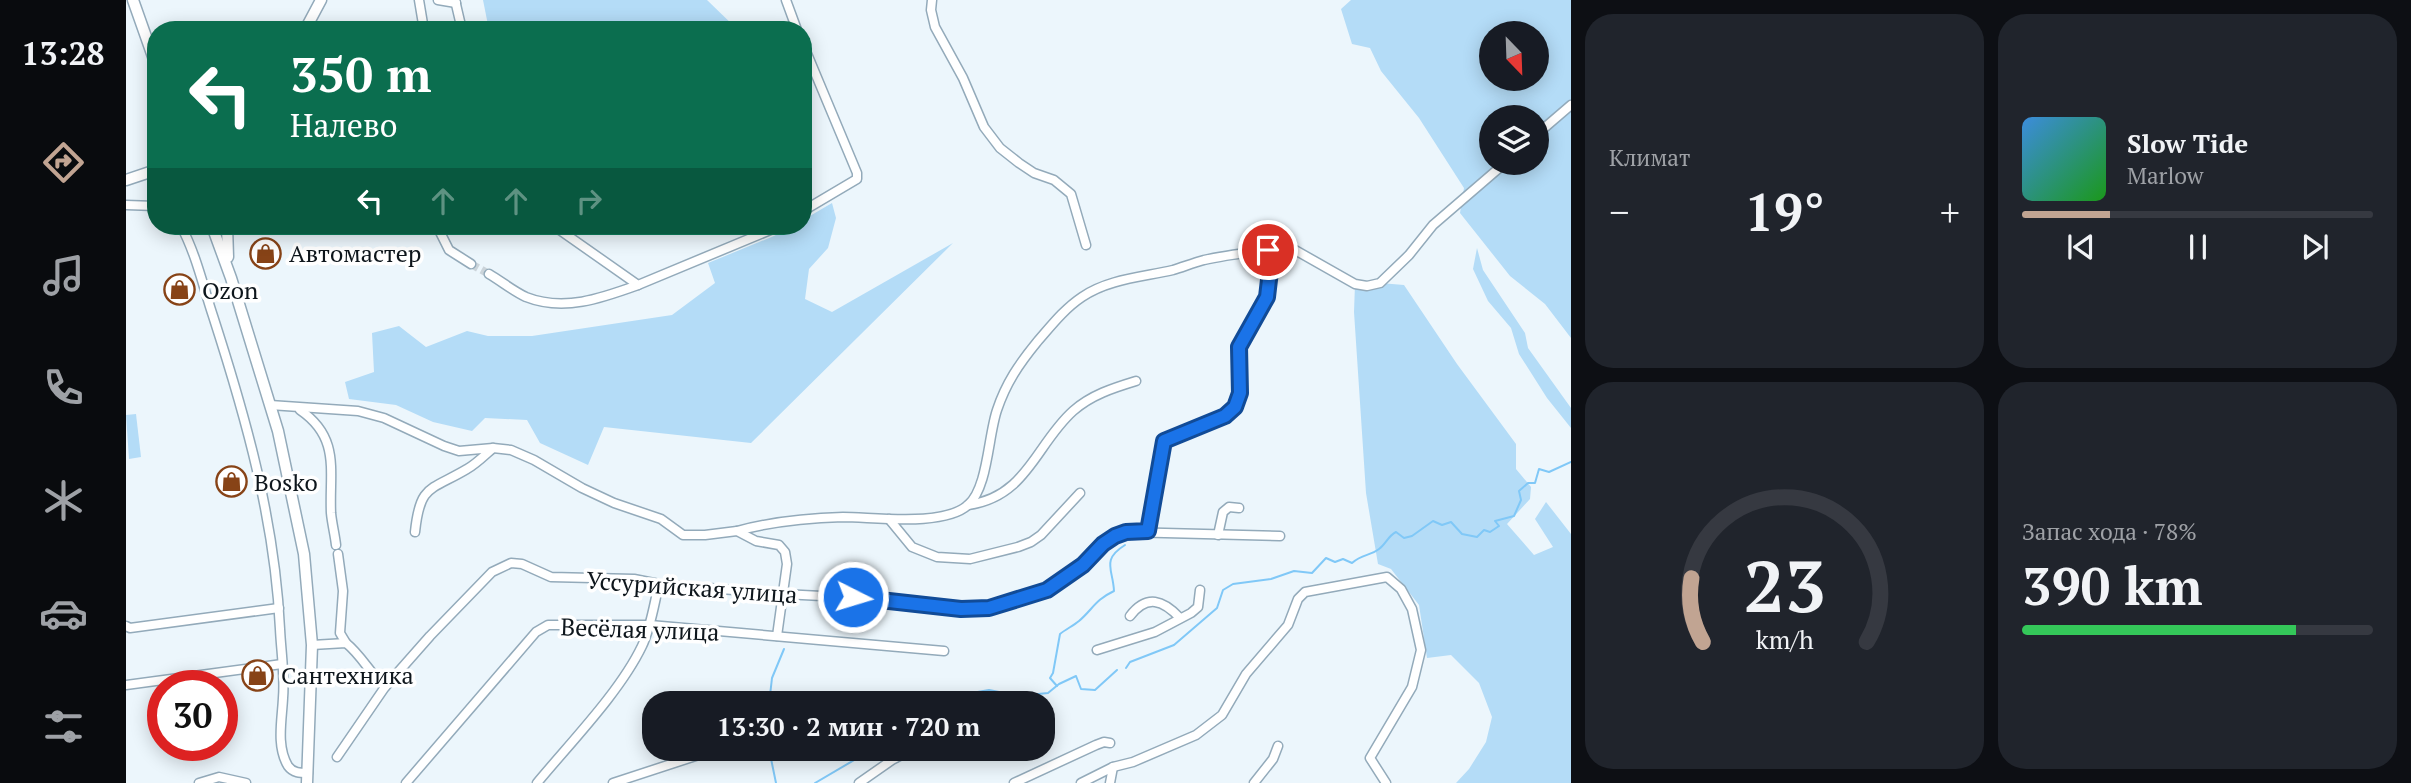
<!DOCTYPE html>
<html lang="ru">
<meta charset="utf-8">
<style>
body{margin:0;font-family:"PT Serif",serif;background:#20242c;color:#f1f3f6;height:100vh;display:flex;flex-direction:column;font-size:26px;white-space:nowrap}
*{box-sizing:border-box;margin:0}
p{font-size:23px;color:#9ea1a6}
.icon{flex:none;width:38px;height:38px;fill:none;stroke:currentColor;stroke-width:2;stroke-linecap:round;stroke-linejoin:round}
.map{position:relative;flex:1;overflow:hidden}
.sheet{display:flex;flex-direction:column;gap:14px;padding:14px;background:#0d0f14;width:840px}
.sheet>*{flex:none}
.top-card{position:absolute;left:21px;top:21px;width:665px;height:214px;border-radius:28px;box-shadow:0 4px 18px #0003;background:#0b6e4f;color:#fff;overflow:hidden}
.needle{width:46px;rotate:157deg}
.tools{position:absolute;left:1353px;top:21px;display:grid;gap:14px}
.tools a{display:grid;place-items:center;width:70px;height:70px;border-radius:50%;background:#171b24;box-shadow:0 4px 18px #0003;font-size:35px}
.speed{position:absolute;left:21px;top:670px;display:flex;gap:14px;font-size:35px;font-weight:700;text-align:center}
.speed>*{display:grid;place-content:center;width:91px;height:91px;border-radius:50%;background:#171b24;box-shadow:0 4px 18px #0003;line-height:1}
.speed .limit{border:10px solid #d22;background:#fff;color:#111}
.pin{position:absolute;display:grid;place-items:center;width:60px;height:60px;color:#fff;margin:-30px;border:4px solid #fff;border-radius:50%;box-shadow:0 2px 7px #0007}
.me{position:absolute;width:77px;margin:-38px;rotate:95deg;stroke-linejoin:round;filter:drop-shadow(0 0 5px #0008)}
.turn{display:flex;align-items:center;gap:24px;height:147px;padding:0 28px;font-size:32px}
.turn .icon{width:91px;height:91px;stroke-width:2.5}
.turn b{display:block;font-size:49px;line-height:60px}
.lanes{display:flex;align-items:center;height:66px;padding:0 28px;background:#0003;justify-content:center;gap:35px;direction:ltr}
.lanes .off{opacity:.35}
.big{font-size:52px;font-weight:800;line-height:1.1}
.sheet .widget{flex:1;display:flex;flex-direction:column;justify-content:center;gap:10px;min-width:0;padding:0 24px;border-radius:28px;background:#20242c}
.sheet .dial{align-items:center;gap:0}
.dial svg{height:182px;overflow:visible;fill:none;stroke:#363941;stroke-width:7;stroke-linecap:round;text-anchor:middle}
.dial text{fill:#f1f3f6;stroke:none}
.song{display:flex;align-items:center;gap:21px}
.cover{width:84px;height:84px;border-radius:10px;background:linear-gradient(135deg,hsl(210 70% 55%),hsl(120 70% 35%))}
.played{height:7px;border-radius:4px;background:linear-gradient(90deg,#c1a492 25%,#363941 25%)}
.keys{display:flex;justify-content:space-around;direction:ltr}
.heat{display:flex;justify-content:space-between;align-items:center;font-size:38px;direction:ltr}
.charge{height:10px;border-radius:5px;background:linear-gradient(90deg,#34c759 78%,#363941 0)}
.sheet .tiles{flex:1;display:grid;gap:14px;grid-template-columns:repeat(2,1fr)}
.trip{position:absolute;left:516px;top:691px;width:413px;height:70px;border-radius:28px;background:#171b24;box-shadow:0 4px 18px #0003;font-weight:800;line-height:70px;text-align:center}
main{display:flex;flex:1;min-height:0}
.tab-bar{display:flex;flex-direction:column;width:126px;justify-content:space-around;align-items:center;background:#090b0e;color:#9ea1a6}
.tab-bar .icon{width:49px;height:49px}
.tab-bar .selected{color:#c1a492}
.tab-bar b{font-size:32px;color:#f1f3f6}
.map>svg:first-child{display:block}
</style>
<main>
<nav class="tab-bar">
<b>13:28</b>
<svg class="icon selected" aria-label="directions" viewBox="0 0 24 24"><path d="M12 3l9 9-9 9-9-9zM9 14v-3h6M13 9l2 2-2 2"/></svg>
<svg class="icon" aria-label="music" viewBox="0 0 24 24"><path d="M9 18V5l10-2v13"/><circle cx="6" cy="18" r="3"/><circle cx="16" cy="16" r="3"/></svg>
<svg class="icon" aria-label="phone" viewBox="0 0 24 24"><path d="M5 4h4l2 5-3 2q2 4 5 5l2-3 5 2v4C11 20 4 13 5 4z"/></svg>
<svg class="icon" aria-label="climate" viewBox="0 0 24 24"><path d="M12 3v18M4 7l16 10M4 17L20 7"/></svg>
<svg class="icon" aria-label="car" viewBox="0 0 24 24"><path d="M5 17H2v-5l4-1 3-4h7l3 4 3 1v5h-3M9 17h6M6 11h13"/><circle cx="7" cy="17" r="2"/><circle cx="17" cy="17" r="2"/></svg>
<svg class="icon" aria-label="filters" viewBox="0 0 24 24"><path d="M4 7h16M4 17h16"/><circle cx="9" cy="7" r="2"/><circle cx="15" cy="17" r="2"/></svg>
</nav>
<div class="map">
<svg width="1445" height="783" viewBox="0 0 1445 783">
<rect width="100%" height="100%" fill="#ecf6fc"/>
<!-- green -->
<g fill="#b4dcf7" fill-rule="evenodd">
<polygon points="357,0 581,0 612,30 363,30"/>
<path d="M1225,0h220v338l-26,-34 -35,-28 -50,-63 4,-25 -45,-70 -38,-47 -11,-23 -18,-4 -11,-35zM1365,33h45v46h-45zM1365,117h45v46h-45z"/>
<polygon points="706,203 710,218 702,248 683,269 679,299 706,312 827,243 625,443 478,427 462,465 414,443 401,420 359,418 346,431 307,422 270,405 223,399 219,382 248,372 246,333 273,326 300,347 341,331 362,336 406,336 546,315 589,283 582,263 648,236 667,226 677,226 677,220"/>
<polygon points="1351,248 1357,270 1399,333 1402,348 1445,408 1445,428 1421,398 1393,354 1385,328 1362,301 1347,269"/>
<polygon points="1254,283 1278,285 1331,364 1390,444 1390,469 1405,487 1404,499 1381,524 1408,555 1427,547 1409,519 1420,502 1445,534 1445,783 1330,783 1343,769 1360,742 1366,717 1353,683 1325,655 1301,658 1293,605 1265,569 1252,564 1240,493 1228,312 1229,284"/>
<polygon points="10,414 15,457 3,459 0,415"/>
</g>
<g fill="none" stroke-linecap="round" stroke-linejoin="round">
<!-- stream -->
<g stroke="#80c8f7" stroke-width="2">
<path d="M1000,668l4,-6 44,-17 43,-37 6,-18 10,-6 38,-5 23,-8 18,2 14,-15 9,4 8,-3 9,4c10,-9 18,-7 27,-14 7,-5 9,-13 17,-17l8,6 8,-2 21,-15 9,4 9,-3 11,12 15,3 7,-7 6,2 9,-6 -4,-5 19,-5 7,-16 -2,-9 9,-8h7l4,-14 10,3 22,-10"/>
<path d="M931,686l-7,-8 3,-5 7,-39c6,-5 13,-8 19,-13 14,-12 16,-21 35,-30 -1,-22 -13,-31 11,-46"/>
<polyline points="643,704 646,678 658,649"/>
<polyline points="810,704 823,697 863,690 893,696 922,693 933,684 950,676 955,689 969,690 991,670"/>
<polyline points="643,749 650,783"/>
<polyline points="689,783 747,749"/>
</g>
<!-- minor-tunnel -->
<polyline stroke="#cbd4da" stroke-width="8" stroke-dasharray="8 4" stroke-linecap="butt" points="345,264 363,274"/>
<defs>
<g id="minor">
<polyline points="293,0 298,30"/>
<polyline points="312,0 330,3"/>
<polyline points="329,0 336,30"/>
<polyline points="660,0 671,30"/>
<polyline points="806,0 805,10 809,27 837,78 858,127 874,148 893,163 908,173 928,180 945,194 960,245"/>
<polyline points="677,44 731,173 731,179 677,211"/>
<polyline points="1410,135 1445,105"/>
<polyline points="0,205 30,206"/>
<path d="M55,226c15,28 22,60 32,90 33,102 62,205 67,313 1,22 5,46 3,69 -1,22 -7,48 5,68 5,7 12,7 20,7"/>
<polyline points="311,226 323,250 345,264"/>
<polyline points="428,226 512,285 654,226"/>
<path d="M363,274c12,7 24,17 37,23 38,15 76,1 112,-12"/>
<polyline points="144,405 232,411 258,418 318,446 333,451 367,448 385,450 408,460 456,488 488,503 535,519 557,535 579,535 611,531 630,541 653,545 659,552 661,564 651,636"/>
<path d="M174,410c41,28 29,62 31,103 1,11 4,22 5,32"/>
<path d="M842,505c59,-8 68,-61 105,-94 18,-16 40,-23 63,-30"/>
<polyline points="763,519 786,547 811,557 844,559 892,547 905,542 915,535 954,493"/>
<path d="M611,531c33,-9 72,-13 106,-14 31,0 101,10 125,-12 20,-17 20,-69 29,-95 9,-27 22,-46 40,-68 14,-16 27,-33 45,-45 26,-18 61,-20 91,-27 10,-3 20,-7 31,-10 26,-6 52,-8 79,-12l12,2 60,34 12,2 13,-3 29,-28 24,-30 72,-62"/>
<polyline points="1022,531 1038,441 1099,417 1109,407 1114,393 1113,347 1141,297 1144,271 1142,250"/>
<path d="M289,532c5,-48 15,-41 52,-63 9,-5 18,-14 26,-21"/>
<polyline points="1092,535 1097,512 1103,507 1113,508"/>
<polyline points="212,554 217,591 214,633 220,643"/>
<path d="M1004,616c17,-22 33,-16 50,2"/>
<polyline points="0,626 4,628 153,608"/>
<path d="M186,645l34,-2c15,12 24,30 39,44"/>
<polyline points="971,650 1029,632 1065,613 1072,607 1074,590"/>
<polyline points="0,685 156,664"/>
<polyline points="877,704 882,701"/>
<polyline points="211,757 259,687 304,636 366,572 385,563 396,564 425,577 508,579 533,584 657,594 754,599 836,609 863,608 921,590 957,565 977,544 1000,532 1154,536"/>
<polyline points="73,783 93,777 120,783"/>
<polyline points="280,783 410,632 422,625 524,625 818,651"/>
<path d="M411,783c33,-40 83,-91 105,-137 9,-19 12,-42 17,-62"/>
<polyline points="487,783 591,749"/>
<polyline points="733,783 766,760 787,749"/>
<polyline points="888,783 970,745 978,742 984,743"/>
<polyline points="955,783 987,767 1007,762 1070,735 1096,715 1120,674 1162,625 1172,599 1179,592 1261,577 1275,589 1286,609 1295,650 1286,687 1244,758 1260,783"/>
<polyline points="984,783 987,767"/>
<polyline points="1128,783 1147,759 1152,746"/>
</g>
<g id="major">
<polyline points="7,0 30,65"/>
<polyline points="179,30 195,0"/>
<polyline points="0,180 30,170"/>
<polyline points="86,226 105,278 152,431 178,554 186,645 181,783"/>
<polyline points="101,226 102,257"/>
</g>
</defs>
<!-- minor casing -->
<use href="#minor" stroke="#93aaba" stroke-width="11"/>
<!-- major casing -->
<use href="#major" stroke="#93aaba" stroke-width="13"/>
<!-- minor -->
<use href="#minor" stroke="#fff" stroke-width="8"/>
<!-- major -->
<use href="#major" stroke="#fff" stroke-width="10"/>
</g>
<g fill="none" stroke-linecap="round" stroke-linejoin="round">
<defs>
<polyline id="route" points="727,597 835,609 863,608 921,590 957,565 977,544 989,536 1000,532 1022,531 1038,441 1099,416 1109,407 1114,393 1113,347 1141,297 1144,271 1142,250"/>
</defs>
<!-- route casing -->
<use href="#route" stroke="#114b97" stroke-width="18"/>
<!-- route -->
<use href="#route" stroke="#1a73e8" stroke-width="12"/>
</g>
<!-- icons -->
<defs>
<symbol id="shop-ring" viewBox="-11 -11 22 22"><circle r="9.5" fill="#fff" stroke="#874317" stroke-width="1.5"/><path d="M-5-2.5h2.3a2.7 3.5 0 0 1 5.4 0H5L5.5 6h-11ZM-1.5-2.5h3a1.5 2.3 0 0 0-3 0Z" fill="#874317"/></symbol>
</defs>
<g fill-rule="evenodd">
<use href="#shop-ring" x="122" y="236" width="35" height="35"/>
<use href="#shop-ring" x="36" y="272" width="35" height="35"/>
<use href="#shop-ring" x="88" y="464" width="35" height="35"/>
<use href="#shop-ring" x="114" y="658" width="35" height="35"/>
</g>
<g text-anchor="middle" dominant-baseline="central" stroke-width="7" stroke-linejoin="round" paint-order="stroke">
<!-- poi labels -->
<g font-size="24" fill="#0e161c" stroke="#fff" text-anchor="start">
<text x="163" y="253">Автомастер</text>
<text x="76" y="290">Ozon</text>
<text x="128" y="482">Bosko</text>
<text x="155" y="675">Сантехника</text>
</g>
<!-- street labels -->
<g font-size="24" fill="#0e161c" stroke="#fff">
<text transform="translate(566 587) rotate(4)">Уссурийская улица</text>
<text transform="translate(514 629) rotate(2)">Весёлая улица</text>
</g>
</g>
</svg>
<div class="tools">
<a><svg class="needle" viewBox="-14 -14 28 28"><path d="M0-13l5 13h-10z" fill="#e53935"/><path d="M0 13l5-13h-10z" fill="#9ea1a6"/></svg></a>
<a><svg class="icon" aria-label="layers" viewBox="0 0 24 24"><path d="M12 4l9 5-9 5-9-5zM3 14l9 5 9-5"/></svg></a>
</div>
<div class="speed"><div class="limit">30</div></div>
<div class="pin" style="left:1142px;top:250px;background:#d93025"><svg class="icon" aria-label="arrive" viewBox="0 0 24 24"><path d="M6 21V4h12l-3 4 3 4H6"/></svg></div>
<svg class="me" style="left:727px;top:597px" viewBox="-20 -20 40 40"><circle r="17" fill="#1a73e8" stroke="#fff" stroke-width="3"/><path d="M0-11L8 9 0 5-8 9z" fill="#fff"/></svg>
<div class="trip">13:30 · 2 мин · 720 m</div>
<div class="top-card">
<div class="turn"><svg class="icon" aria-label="left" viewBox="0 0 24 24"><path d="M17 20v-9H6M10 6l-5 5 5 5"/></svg><div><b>350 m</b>Налево</div></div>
<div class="lanes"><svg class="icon" aria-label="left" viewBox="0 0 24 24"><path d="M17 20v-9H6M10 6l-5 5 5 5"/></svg><svg class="icon off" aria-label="ahead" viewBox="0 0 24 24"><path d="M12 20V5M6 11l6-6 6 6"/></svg><svg class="icon off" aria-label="ahead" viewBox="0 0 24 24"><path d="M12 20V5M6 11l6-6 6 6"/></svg><svg class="icon off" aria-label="right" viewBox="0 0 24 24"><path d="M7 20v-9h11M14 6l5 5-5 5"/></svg></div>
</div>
</div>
<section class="sheet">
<div class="tiles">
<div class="widget"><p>Климат</p>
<div class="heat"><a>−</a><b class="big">19°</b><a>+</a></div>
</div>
<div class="widget">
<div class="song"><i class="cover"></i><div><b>Slow Tide</b><p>Marlow</p></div></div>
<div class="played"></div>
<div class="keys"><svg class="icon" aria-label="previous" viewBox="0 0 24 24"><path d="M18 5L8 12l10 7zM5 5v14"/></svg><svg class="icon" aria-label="pause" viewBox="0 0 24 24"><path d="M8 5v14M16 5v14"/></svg><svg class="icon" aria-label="next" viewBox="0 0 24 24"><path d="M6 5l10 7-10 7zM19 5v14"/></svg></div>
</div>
<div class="widget dial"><svg viewBox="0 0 100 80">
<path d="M14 69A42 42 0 1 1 86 69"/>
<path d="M14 69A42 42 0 0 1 9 41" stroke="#c1a492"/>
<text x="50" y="56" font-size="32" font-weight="700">23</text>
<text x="50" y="72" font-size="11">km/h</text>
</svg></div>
<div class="widget"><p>Запас хода · 78%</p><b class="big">390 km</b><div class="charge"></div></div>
</div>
</section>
</main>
